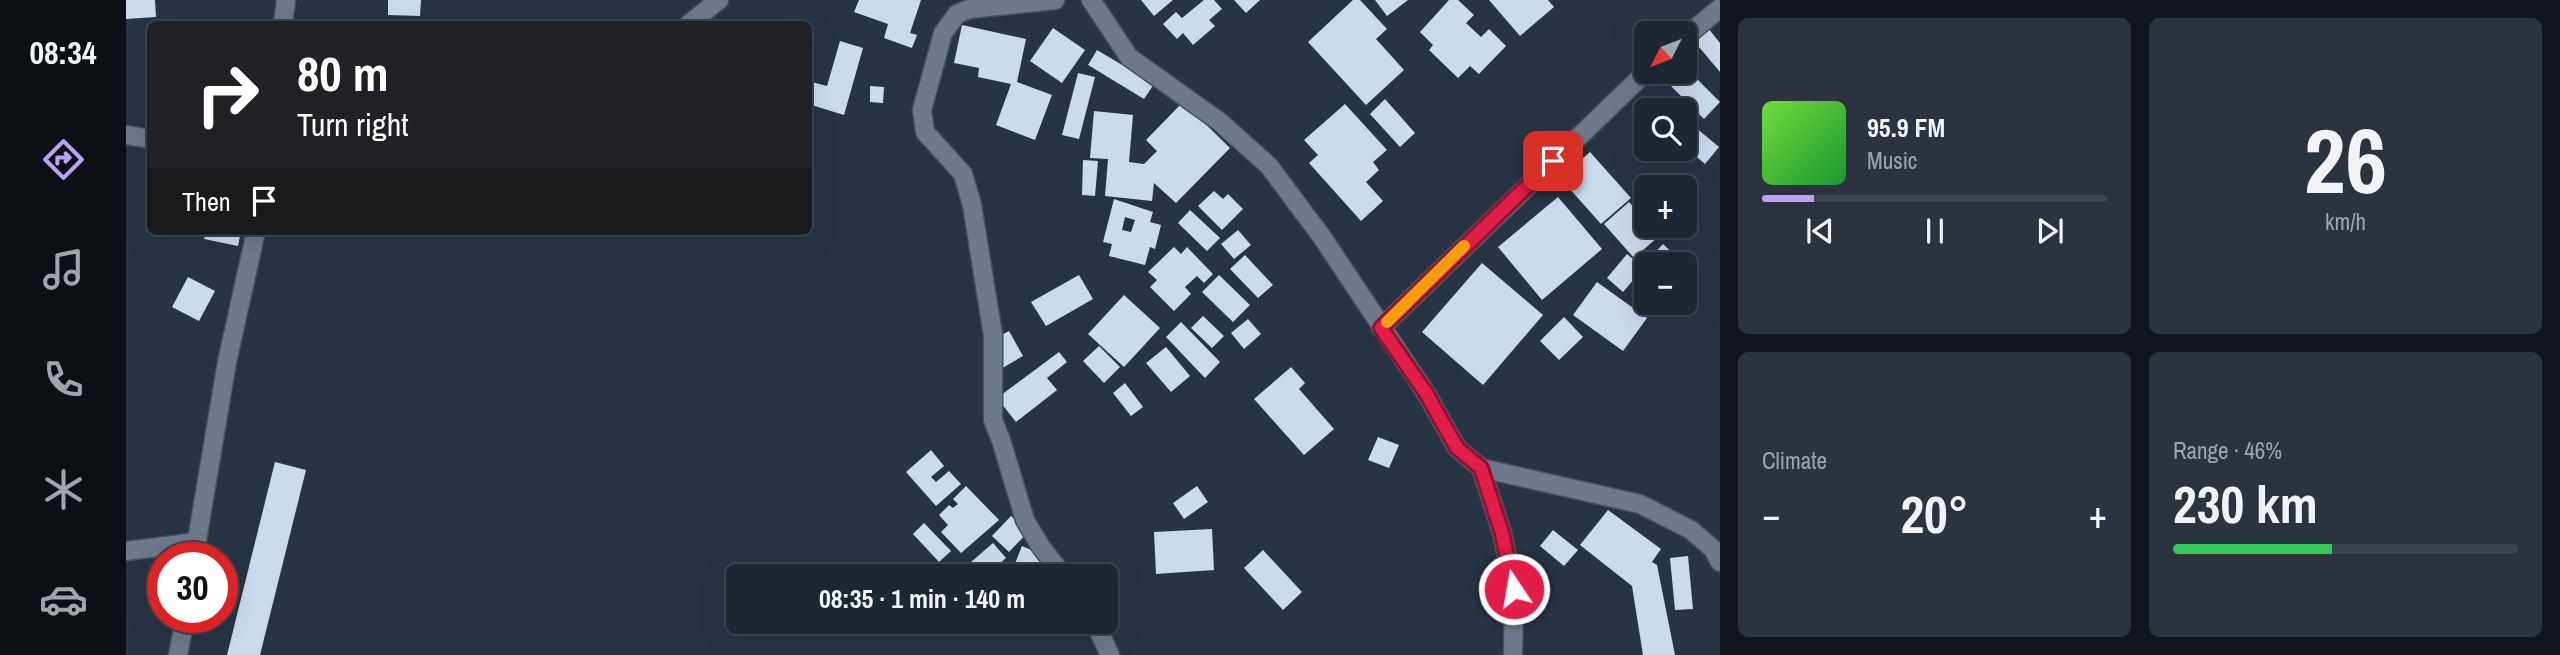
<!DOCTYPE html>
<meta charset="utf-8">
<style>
body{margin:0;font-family:"Archivo Narrow",sans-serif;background:#2a333e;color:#f1f3f6;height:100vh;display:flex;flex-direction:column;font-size:26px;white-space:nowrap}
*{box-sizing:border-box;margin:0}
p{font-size:23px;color:#a0a5ac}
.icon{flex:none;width:38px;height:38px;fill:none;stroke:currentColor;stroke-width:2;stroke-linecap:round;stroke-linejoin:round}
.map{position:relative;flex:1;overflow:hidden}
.panel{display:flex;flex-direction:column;gap:18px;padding:18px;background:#10151c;width:840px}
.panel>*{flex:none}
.guide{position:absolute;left:21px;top:21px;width:665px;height:214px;border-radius:10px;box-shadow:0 7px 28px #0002,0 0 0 2px #3b444d;background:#202124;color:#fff;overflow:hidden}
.needle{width:46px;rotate:228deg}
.buttons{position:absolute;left:1508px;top:21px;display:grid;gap:14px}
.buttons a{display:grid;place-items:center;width:63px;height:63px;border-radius:10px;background:#1d2732;box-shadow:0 7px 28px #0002,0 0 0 2px #3b444d;font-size:35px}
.speed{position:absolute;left:21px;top:542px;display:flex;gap:14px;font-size:35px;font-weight:700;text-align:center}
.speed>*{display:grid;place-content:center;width:91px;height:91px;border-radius:50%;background:#1d2732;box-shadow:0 7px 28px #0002,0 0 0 2px #3b444d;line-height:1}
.speed .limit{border:10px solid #d22;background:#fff;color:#111}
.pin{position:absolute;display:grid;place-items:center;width:60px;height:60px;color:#fff;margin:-30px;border-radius:14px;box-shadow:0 4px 10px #0006}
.me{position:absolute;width:77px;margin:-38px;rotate:348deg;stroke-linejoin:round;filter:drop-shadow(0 0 5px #0008)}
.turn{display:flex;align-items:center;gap:24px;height:147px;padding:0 35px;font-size:32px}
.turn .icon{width:91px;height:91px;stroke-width:2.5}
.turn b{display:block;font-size:49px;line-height:60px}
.then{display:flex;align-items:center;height:66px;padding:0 35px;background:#0003;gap:14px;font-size:26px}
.big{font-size:52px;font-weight:700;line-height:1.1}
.panel .widget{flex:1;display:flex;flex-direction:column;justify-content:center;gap:10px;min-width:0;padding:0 24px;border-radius:10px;background:#2a333e}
.panel .dial{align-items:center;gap:0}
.dial b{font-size:91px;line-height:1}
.song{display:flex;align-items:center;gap:21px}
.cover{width:84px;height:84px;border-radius:10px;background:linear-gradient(135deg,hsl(100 70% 55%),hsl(130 70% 35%))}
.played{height:7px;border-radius:4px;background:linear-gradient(90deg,#bca0f2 15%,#3b444d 15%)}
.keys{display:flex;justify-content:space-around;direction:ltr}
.heat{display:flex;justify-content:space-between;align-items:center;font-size:38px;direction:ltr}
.charge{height:10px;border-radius:5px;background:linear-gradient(90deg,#34c759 46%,#3b444d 0)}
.panel .tiles{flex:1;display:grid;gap:18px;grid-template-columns:repeat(2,1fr)}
.trip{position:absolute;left:600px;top:564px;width:392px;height:70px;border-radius:10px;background:#1d2732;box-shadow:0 7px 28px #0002,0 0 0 2px #3b444d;font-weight:700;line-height:70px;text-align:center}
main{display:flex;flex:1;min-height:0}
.menu{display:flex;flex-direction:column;width:126px;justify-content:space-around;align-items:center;background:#0c1014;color:#a0a5ac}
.menu .icon{width:49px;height:49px}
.menu .active{color:#bca0f2}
.menu b{font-size:32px;color:#f1f3f6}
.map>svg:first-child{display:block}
</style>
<main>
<nav class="menu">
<b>08:34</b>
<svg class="icon active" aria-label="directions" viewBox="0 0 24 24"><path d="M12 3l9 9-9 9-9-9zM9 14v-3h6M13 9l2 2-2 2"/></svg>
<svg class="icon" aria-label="music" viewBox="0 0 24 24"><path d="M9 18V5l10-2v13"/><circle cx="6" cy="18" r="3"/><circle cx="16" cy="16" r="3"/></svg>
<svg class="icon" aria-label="phone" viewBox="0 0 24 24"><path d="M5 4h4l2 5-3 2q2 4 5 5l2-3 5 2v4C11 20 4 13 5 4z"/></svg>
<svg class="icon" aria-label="climate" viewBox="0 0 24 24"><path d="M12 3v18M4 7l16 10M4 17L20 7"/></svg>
<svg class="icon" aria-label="car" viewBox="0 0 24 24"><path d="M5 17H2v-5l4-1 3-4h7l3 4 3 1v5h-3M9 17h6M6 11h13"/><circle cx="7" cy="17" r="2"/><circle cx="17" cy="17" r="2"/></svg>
</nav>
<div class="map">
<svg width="1594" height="655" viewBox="0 0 1594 655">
<rect width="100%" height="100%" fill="#273443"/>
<!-- building -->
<g fill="#cbdbee" fill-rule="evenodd">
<polygon points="0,0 29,0 30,17 0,19"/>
<polygon points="262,0 295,0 294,16 262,15"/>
<polygon points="733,0 795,0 784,33 791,35 786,48 758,38 762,24 728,12"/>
<polygon points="1015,0 1047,0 1028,16"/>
<polygon points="1078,0 1088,0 1096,9 1083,20 1089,26 1067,45 1057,33 1051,39 1037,24 1050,12 1056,18"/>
<polygon points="1108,0 1134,0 1120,13"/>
<polygon points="1227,0 1234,0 1261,29 1250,39 1278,70 1240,105 1182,42"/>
<polygon points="1249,0 1282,0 1261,16"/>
<polygon points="1323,0 1332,0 1348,15 1340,23 1355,37 1363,29 1380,46 1353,74 1344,66 1332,78 1303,50 1307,45 1294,32"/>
<polygon points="1363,0 1422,0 1428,7 1394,36"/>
<polygon points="836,25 900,39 891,82 926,95 909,140 870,125 885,84 852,77 853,68 828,63"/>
<polygon points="927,28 959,50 936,83 904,61"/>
<polygon points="1582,28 1594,43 1594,72 1567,40"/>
<polygon points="714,41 737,48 718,115 682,104 682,81 701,86"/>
<polygon points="971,50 1028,84 1018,99 962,65"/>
<polygon points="1559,67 1594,102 1578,119 1543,84 1556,72 1559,72"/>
<polygon points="952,73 969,77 953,139 936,135"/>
<polygon points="744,86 758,87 757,103 744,102"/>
<polygon points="1259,99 1289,133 1274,147 1244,114"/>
<polygon points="1057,102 1104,148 1050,203 1028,183 1026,201 979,196 982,159 964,158 968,111 1007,115 1003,162 1018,164 1031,151 1020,140"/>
<polygon points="1219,104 1261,150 1247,162 1253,170 1240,182 1257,201 1235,221 1183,163 1192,155 1178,140"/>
<polygon points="1569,127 1593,147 1579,164 1559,147 1559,138"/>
<polygon points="1464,152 1505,198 1475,224 1434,178"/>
<polygon points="957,160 972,161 969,196 956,195"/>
<polygon points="1088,191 1097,199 1102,194 1117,209 1096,230 1072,206"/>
<polygon points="1432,197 1476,249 1416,300 1372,247"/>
<path d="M988,199l39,13 -3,10 11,3 -6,24 -5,-2 -5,18 -36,-9 3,-12 -9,-2zM999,217l10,3 -4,12 -9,-2z"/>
<polygon points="1503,202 1521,221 1521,226 1525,226 1533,236 1508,258 1478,224"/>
<polygon points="1064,210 1094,238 1081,251 1052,223"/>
<polygon points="1112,230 1125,245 1108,259 1095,244"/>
<polygon points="80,231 115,231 112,246 78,239"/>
<polygon points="1537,244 1554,260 1550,264 1533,264 1525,257"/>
<polygon points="1048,247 1055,254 1061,247 1087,274 1078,283 1071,276 1059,287 1065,294 1048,311 1024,287 1031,280 1022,272"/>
<polygon points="1501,254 1521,271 1521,284 1519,286 1509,278 1497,292 1481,278"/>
<polygon points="1119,255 1147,285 1132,298 1104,269"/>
<polygon points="1356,263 1417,315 1357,385 1296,332"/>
<polygon points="953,275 967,299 920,326 905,302"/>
<polygon points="1093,275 1124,305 1107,322 1076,292"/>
<polygon points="62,277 89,291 73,321 46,307"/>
<polygon points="1471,282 1521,318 1497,351 1447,315"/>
<polygon points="998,295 1034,328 998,367 962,334"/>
<polygon points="1077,316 1098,336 1086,348 1065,328"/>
<polygon points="1438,317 1457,337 1433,360 1414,341"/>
<polygon points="1122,319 1135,334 1118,349 1105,333"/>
<polygon points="1055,322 1094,362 1079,378 1040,337"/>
<polygon points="883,331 897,356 873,370 859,344"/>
<polygon points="973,346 994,367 978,383 957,361"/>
<polygon points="1040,347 1064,376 1045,392 1020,363"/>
<polygon points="933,352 941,362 921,378 931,390 890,422 871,398"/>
<polygon points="1165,367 1179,383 1173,389 1208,429 1178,455 1128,399"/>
<polygon points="999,383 1017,407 1005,416 987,393"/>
<polygon points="1252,437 1273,445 1263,468 1242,460"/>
<polygon points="805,450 818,466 805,477 810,482 823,471 835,484 810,506 780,472"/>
<polygon points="149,462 180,470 134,655 101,655"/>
<polygon points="840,486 873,520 835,553 815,532 822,525 813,515 823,505 827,508 832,504 827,499"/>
<polygon points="1071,486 1082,502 1058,519 1047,503"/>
<polygon points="1482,510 1535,549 1526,562 1531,565 1549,655 1517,655 1506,586 1454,545"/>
<polygon points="885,516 902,532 883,552 866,536"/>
<polygon points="798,523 825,551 813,562 787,534"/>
<polygon points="1086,529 1088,570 1030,574 1028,532"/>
<polygon points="1427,530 1452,550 1438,566 1414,546"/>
<polygon points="867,543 880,558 860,576 829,576"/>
<polygon points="896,546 938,564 933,576 884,576"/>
<polygon points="1137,550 1176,592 1157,610 1118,568"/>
<polygon points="1562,556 1567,609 1549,610 1544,558"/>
</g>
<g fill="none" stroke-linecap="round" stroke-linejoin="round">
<defs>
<g id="street">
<polyline points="929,0 843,9 831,14 817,33 796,110 799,132 837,174 846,205 867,335 867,420 875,440 899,520 915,547 938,576"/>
<polyline points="965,0 1003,57 1094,122 1143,166 1196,237 1300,393 1331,448 1355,468 1514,504 1565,530 1587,549 1594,562"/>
<polyline points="157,24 160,0"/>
<polyline points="563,24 593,0"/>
<polyline points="1559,37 1594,8"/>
<polyline points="0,135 24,139"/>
<polyline points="1255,328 1521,71"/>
<polyline points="1355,468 1376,533 1388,589 1387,655"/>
<polyline points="0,551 71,542"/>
<polyline points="68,558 101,362 130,231"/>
<polyline points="968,621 984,655"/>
<polyline points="52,655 59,618"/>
</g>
</defs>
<!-- street casing -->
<use href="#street" stroke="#46515e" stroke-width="21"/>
<!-- street -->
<use href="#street" stroke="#6c7a8c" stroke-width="18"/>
</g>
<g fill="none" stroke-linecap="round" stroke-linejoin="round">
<defs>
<polyline id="route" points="1388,589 1376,533 1355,468 1331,448 1300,393 1255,328 1427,161"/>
</defs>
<!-- route casing -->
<use href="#route" stroke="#92132f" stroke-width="18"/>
<!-- route -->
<use href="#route" stroke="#e11d48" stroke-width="12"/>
<!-- slow -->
<polyline stroke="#f59e0b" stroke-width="12" points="1261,322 1338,246"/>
</g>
</svg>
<div class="buttons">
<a><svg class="needle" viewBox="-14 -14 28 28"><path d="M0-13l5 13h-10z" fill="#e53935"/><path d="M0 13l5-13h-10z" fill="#a0a5ac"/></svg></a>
<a><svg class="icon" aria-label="search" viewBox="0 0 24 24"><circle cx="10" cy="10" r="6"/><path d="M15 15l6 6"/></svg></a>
<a>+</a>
<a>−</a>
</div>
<div class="speed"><div class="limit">30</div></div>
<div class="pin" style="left:1427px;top:161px;background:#d93025"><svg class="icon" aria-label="arrive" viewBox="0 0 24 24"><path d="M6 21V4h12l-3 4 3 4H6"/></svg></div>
<svg class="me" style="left:1388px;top:589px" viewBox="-20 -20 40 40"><circle r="17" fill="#e11d48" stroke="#fff" stroke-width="3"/><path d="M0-11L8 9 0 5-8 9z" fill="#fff"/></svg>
<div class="trip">08:35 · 1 min · 140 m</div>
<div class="guide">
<div class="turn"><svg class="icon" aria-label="right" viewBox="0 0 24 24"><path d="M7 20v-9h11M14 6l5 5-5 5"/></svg><div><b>80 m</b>Turn right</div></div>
<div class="then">Then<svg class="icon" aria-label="arrive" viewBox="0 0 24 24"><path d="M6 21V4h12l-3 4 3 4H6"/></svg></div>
</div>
</div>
<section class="panel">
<div class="tiles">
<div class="widget">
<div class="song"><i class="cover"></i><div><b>95.9 FM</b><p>Music</p></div></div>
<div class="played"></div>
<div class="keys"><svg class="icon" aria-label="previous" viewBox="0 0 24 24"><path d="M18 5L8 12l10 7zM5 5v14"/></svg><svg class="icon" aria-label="pause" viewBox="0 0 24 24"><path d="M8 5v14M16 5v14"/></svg><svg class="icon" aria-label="next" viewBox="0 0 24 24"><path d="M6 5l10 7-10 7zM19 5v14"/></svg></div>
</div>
<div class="widget dial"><b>26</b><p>km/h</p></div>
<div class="widget"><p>Climate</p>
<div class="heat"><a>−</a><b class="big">20°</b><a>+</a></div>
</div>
<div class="widget"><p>Range · 46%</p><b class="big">230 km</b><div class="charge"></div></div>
</div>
</section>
</main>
